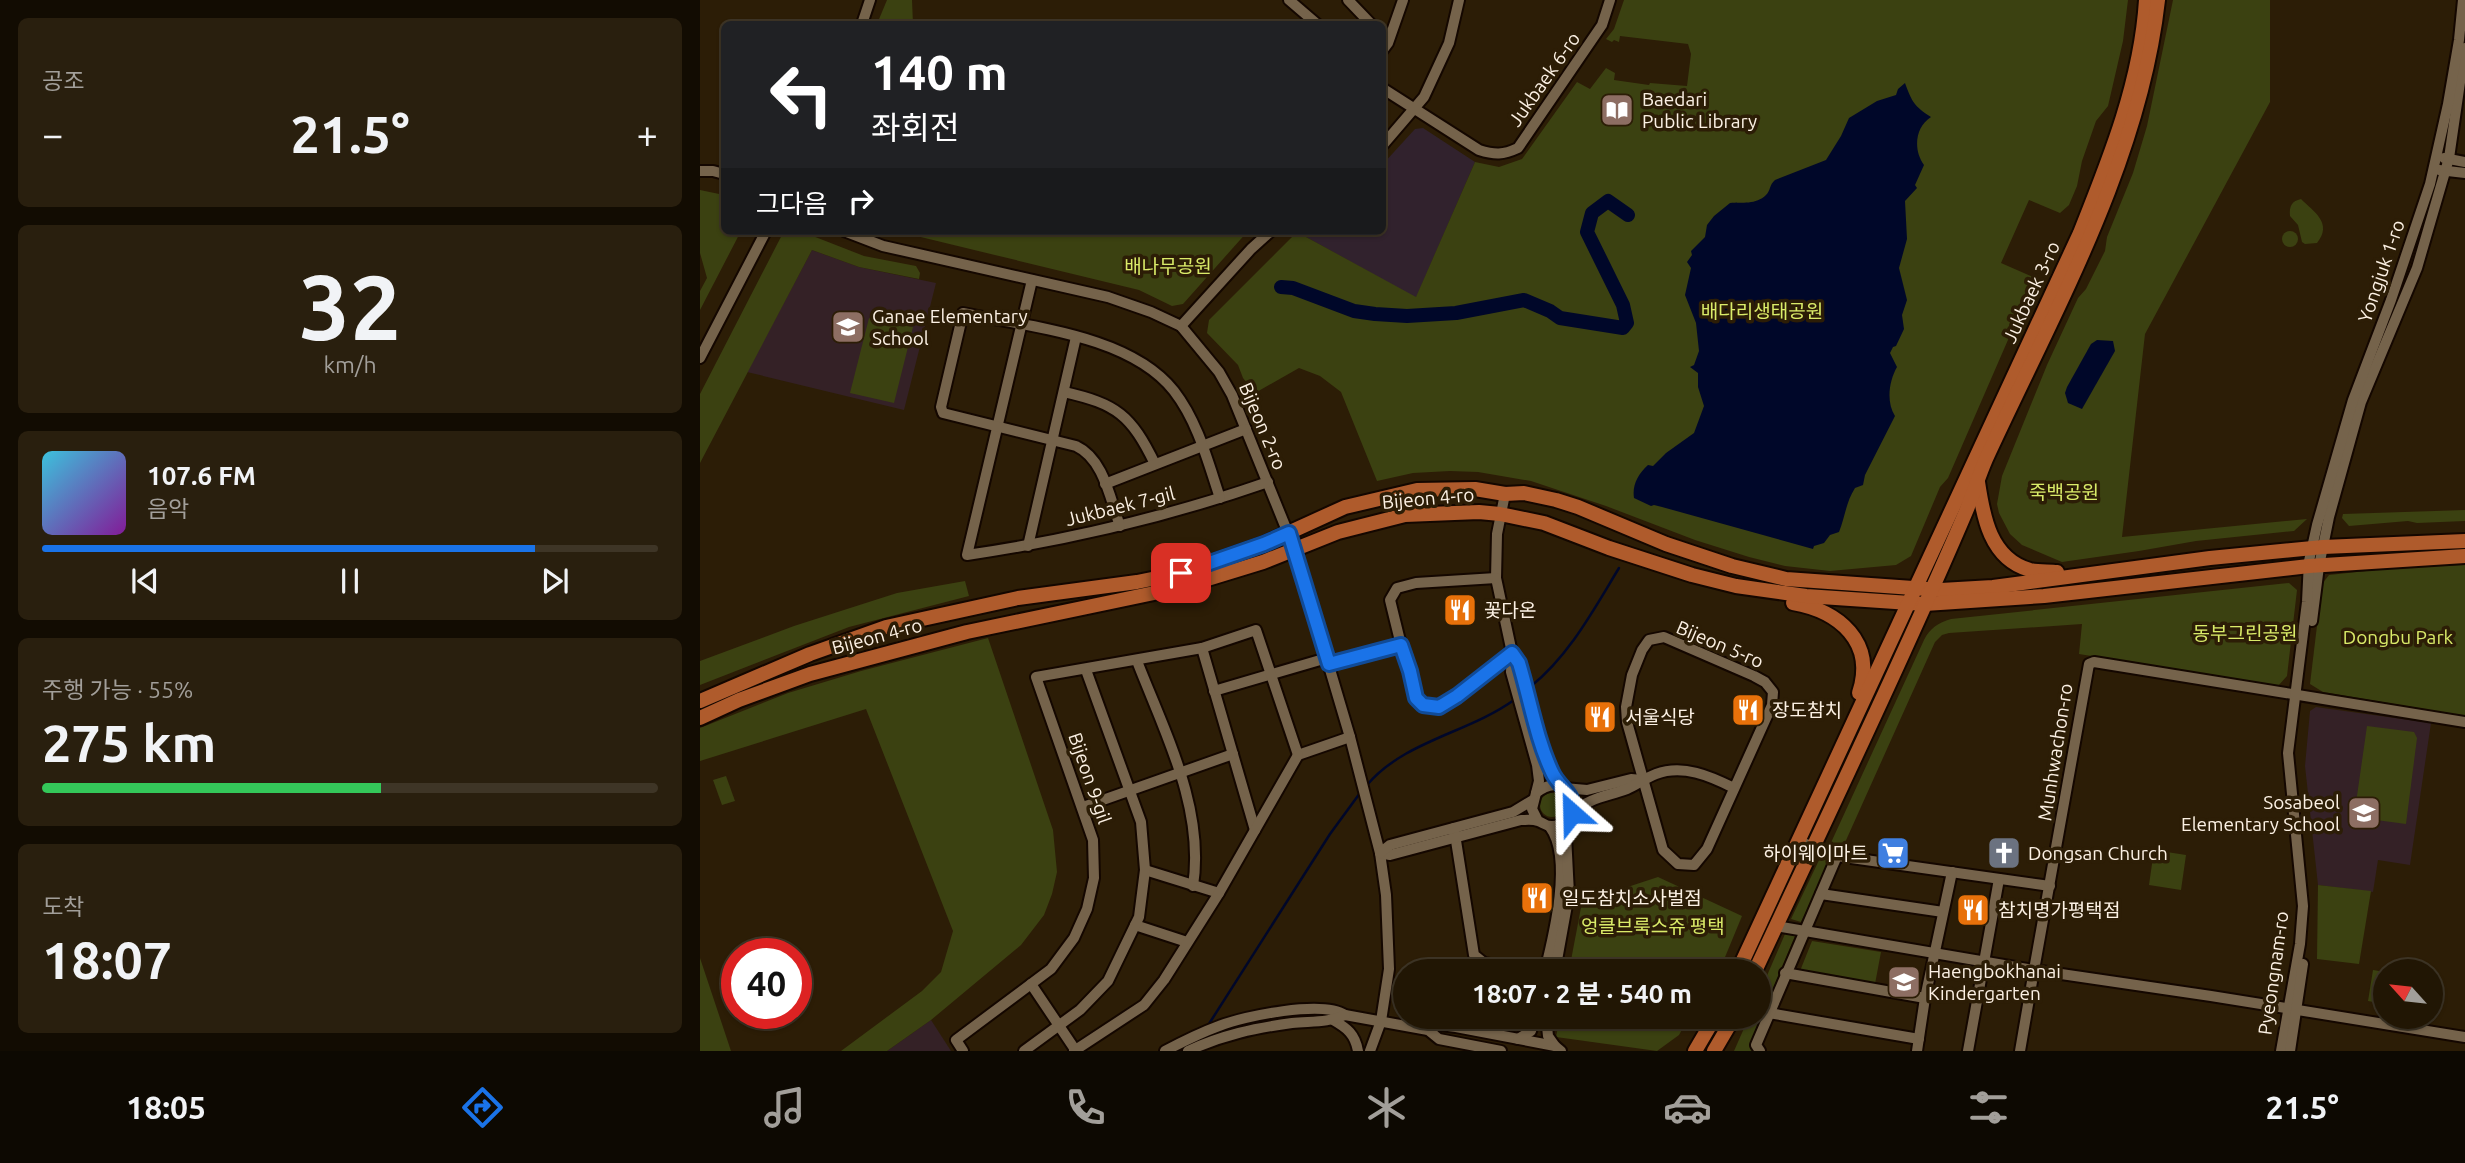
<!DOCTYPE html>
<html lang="ko">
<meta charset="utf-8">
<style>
body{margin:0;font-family:Ubuntu,"Noto Sans KR",sans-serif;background:#291f0e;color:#f1f3f6;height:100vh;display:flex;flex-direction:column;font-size:26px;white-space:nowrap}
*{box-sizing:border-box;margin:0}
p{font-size:23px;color:#a29f9a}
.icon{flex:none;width:38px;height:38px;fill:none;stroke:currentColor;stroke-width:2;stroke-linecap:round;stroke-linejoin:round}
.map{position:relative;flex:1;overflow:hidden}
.side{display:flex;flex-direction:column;gap:18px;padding:18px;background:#120c02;width:700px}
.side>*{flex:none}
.hud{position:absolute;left:21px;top:21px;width:665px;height:214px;border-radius:10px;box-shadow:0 2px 5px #0004,0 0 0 2px #3e3526;background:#202124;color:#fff;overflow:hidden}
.needle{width:46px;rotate:297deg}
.tools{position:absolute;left:1673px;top:959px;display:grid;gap:14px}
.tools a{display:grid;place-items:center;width:70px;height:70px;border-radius:50%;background:#211604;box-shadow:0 2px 5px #0004,0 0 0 2px #3e3526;font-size:35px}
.speed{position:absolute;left:21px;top:938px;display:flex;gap:14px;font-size:35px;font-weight:700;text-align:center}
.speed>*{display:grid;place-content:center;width:91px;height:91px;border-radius:50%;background:#211604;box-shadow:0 2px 5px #0004,0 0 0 2px #3e3526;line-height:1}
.speed .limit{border:10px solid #d22;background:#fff;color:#111}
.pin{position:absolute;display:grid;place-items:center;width:60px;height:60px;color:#fff;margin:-30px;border-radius:14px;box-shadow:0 4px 10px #0006}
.me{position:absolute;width:77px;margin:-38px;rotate:335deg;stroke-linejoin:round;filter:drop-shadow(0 0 5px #0008)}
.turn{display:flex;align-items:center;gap:24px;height:147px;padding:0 35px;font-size:32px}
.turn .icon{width:91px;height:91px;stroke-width:2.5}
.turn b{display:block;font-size:49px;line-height:60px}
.then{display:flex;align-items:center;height:66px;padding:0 35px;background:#0003;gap:14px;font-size:26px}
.big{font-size:52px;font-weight:700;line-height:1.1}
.side .card{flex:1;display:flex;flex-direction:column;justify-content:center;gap:10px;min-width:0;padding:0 24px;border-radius:10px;background:#291f0e}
.side .dial{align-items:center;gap:0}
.dial b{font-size:91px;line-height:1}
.song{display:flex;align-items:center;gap:21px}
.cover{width:84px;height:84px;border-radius:10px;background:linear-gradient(135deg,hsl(190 70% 55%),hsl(290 70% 35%))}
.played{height:7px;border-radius:4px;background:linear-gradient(90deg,#1a73e8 80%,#3e3526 80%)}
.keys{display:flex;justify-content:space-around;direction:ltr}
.heat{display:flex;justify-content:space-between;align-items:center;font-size:38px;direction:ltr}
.charge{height:10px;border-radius:5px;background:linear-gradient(90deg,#34c759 55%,#3e3526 0)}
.trip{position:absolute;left:693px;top:959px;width:378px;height:70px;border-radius:35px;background:#211604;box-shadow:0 2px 5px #0004,0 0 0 2px #3e3526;font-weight:700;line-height:70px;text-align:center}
.menu{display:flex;height:112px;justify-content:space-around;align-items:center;background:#0d0902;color:#a29f9a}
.menu .icon{width:49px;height:49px}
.menu .on{color:#1a73e8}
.menu b{font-size:32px;color:#f1f3f6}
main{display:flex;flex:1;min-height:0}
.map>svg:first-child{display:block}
</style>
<main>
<section class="side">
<div class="card"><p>공조</p>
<div class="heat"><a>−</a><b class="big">21.5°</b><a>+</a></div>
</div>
<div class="card dial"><b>32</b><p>km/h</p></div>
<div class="card">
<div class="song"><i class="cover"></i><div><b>107.6 FM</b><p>음악</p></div></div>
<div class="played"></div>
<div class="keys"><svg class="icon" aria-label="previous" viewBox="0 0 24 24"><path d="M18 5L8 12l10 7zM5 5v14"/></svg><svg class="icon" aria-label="pause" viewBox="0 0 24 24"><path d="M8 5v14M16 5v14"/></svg><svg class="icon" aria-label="next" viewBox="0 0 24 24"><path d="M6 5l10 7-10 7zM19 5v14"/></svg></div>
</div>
<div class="card"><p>주행 가능 · 55%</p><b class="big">275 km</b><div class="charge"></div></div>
<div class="card"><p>도착</p><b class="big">18:07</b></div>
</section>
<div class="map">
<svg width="1765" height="1051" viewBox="0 0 1765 1051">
<rect width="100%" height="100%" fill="#2c1d06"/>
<!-- commercial -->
<polygon fill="#31222d" points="723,128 775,162 716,298 597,232 682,231 683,164 715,129"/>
<!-- education -->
<g fill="#342126">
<polygon points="112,250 159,267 236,283 204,410 47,372"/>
<polygon points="1616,707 1731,723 1710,865 1678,860 1673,892 1618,885 1605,766 1610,711"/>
<polygon points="231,1020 251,1051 187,1051"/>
</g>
<!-- green -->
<g fill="#3b4111">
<polygon points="187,0 212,0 213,24 177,24"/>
<polygon points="924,0 1428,0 1423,41 1408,106 1396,121 1382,161 1377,186 1369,205 1360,213 1329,200 1301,263 1333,277 1326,292 1324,303 1248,478 1240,487 1211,556 1196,565 1130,571 1085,566 1049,557 995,540 906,506 831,481 778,472 750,471 713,473 677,481 641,392 620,376 599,368 555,393 543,378 538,365 507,333 509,320 597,232 716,297 775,162 799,167 822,159 877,82 890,89 906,68 915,73 914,80 949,85 950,83 987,86 991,54 988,44 920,36 919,42 914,40 912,42 906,39 914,29"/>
<polygon points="1473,0 1570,0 1570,102 1445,334 1422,537 1607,519 1594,531 1496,541 1439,551 1362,562 1322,545 1310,534 1299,513 1297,504 1302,476 1347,365 1378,298 1386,289 1405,251 1407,237 1433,173 1447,126"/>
<polygon points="0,190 24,195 24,231 41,231 0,310 0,291 7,278 0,253"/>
<path d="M1601,199c13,13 32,24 16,44l-12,1 -3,-2 -4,-17 -8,-9c-1,-10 2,-15 11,-17z"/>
<polygon points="84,231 100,231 164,256 216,266 220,273 219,279 159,267 112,250 0,463 0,394"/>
<polygon points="196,231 548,231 483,304 472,306 439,290"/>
<circle cx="1590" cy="239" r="8"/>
<polygon points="169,318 213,327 194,403 150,393"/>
<polygon points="1765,510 1765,521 1717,523 1708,521 1649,526 1642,518 1643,514"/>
<polygon points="1765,565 1765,716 1623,692 1610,684 1622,584 1629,575 1703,567"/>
<polygon points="265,581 269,596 149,627 0,685 0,661 94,626 197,593"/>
<path d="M1589,583l8,7 -10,86 -9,10 -199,-32 3,-30 -133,9 -7,2 -7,7 -92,205 -1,2 -13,-2 95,-207c6,-12 14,-17 27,-21z"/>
<polygon points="288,638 353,830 357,872 352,894 344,915 321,945 231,1020 187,1051 141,1051 222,991 241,972 253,931 166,709 0,761 0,728 88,693 161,671"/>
<polygon points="1667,726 1714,732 1717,738 1706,824 1654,817"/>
<polygon points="26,776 35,801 22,805 13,780"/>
<circle cx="852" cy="805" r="12"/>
<polygon points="1454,850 1486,855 1481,890 1449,885"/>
<polygon points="1120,858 1130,860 1101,922 1091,919"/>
<polygon points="958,877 1042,916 1023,962 1015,971 869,971 882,902"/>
<polygon points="1618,885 1671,891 1659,964 1617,959"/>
<polygon points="1085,934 1095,936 1050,1044 1053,1051 1034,1051 1049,1017 1059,1017 1059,994"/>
<polygon points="1112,941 1181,952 1175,984 1100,971"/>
<polygon points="0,958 31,1051 0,1051"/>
<polygon points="1673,970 1685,972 1685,1004 1668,1001"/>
<polygon points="860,1017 989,1017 979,1035 957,1051 856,1037"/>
</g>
<!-- water -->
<g fill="#000729">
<path d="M1205,83c7,19 9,23 26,34 -16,10 -18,33 -7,48l-9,20 2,3 -12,13 2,38 -8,29 8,32 -5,15 2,14 -8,17 -3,1 -3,6 7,14c-8,14 -11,35 -2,49l-30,59 -2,10 -8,3c-9,14 -10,29 -16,44l-9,3 -6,8 -10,3 -1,3 -151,-42 -8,-2 -3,1 -17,-8c-2,-13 4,-24 14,-33l5,1 13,-13 28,-20 10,-27 -6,-19v-14l-8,-6 4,-2 5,-14 -3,-28 -11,-28 6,-27 -4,-6 5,-7 -1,-4 14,-14 2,-12 7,-9 16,-13c12,-1 26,2 36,-8 5,-5 3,-10 9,-15l51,-20 15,-24 8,-18 28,-17 19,-6 2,-6z"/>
<polygon points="1397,340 1413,341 1415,351 1382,409 1368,403 1365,393 1367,387 1391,344"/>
</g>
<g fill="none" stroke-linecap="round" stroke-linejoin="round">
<!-- stream -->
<g stroke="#000729" stroke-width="2.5">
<path d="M830,687c39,-31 64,-78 89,-119"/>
<path d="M667,785c37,-44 101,-52 147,-85"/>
<polyline points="507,1027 630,834 660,793"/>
</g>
<!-- river -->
<polyline stroke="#000729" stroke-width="14" points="581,287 593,288 654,311 675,314 707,316 756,313 824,300 850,311 860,318 923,328 927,323 923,305 887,232 892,213 908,201 928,215"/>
<defs>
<g id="minor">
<polyline points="589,0 617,24"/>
<polyline points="648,0 671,24"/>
<polyline points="162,24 170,0"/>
<polyline points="682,51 688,43 703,0"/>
<path d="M682,88l97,62c16,5 24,5 39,-2l84,-123 8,-25"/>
<polyline points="682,146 724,97 749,43 759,0"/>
<polyline points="1744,158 1765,162"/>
<polyline points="1739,170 1765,173"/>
<polyline points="0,171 13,171 24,174"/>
<polyline points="144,231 183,246 408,297 451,312 481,326 519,372 532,395 594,548 650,737 680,853 686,895 689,969 681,1021 670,1051"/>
<path d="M332,280l-65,275c102,-15 203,-39 301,-73"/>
<polyline points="481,326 551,249 571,231"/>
<polyline points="0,358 66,231"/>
<path d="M364,392c53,12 67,23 91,72"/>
<polyline points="405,484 546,429"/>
<polyline points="805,494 797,534 796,578 812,653 811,672 837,765 839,781 836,793"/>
<path d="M420,526c-10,-27 -16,-67 -44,-80l-133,-33 -2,-6 22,-94c66,14 167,22 211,78 24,31 34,71 46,107"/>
<polyline points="328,546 376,337"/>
<polyline points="1612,621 1619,566 1629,517 1661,402 1717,268 1749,158 1765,48"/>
<polygon points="964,637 1054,676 1065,682 1073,692 1072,705 1007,849 994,865 978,864 963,850 927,722 926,707 932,675 942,650 949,640"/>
<polyline points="701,645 710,671 716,698 723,705 729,706 739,707 757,696 812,653"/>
<polyline points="502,648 555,830"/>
<path d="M812,653l7,10c12,41 18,87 42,123"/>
<path d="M437,661c27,70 68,147 56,225"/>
<polyline points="629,664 701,645 690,600 697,588 716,583 796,578"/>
<polyline points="514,691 627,658"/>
<polyline points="1765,722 1394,662 1389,664 1334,970 1511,996 1765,1037"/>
<polyline points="864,788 887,790 931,779 942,780"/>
<polyline points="383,807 533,754"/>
<path d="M872,813c19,-16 33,-16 55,-24 10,-4 18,-11 29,-15 27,-10 54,2 78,14"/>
<polyline points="754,828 774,955 784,963 828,971"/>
<polyline points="1098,841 1137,856 1350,886"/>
<path d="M680,853l10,2 131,-35c5,0 12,-1 17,1 6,2 8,6 15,5 36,-1 18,-62 -17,-33l-4,16 6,12"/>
<polyline points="680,853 690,845 813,812 833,800"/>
<polyline points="445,870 519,893"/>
<polyline points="1121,894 1243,912"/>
<polyline points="435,925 487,942"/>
<polyline points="1076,926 1334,970 1320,1051"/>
<path d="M845,971c9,-36 28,-113 5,-144"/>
<polyline points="855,971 869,894 866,835 869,819"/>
<polyline points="1085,973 1225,998"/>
<polyline points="331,984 376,1051"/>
<polyline points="1069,1013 1219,1039"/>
<polyline points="846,1017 848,1036 855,1046"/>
<path d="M633,1020c14,8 22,14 25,31"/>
<polyline points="728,1030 740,1025 756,1027 855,1046 861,1051"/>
<polyline points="818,1039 831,1031 835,1017"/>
<polyline points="263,1051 256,1040 351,969 374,938 387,909 394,878 393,840 336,677 502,648 556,630 598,755 650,737"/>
<polyline points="324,1051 380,1010 408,981 439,917 445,870 441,822 386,670"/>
<polyline points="374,1051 444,1005 464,980 519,893 598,755"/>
<path d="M465,1051c17,-9 35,-18 54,-25 25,-10 104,-26 126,-11l83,15 11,9 62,12"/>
<path d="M488,1051c34,-16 67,-23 104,-28 19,-2 36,0 53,-8"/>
<polyline points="1060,1051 1056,1045 1137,856"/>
<polyline points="1217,1051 1225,998 1252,872"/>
<polyline points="1268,1051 1299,879"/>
<polyline points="1581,1051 1600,944 1603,906 1588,753 1607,602 1609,561 1617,525 1653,400 1691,300 1730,184 1748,104 1759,40 1763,0"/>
<polyline points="1590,1051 1603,964"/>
</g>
<g id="major">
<path d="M1278,482c5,34 12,77 52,88 9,2 19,1 27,2"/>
<path d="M1093,603c46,8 83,39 66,90"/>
<polyline points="0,701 110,654 186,627 318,598 437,582 481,573 564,544 645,507 717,490 775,489 805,494 824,493 856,500 878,507 966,544 1032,566 1086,579 1241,590 1293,587 1510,558 1623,547 1765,541"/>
<polyline points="0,718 39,700 110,674 267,632 478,588 563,562 638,532 705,515 779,512 800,514 844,523 909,548 992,575 1036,586 1106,596 1225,604 1344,596 1609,566 1765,556"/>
<path d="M1038,971l342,-738c30,-75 61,-152 66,-233"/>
<path d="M1055,971c50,-107 101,-214 150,-322 21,-46 42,-93 62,-140 7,-17 12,-34 19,-50 67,-146 154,-297 172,-459"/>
<polyline points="995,1051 1015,1017"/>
<polyline points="1014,1051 1034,1017"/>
</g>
</defs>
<!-- minor casing -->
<use href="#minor" stroke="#140700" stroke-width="14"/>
<!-- major casing -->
<use href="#major" stroke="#140700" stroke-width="18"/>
<!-- minor -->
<use href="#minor" stroke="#75634b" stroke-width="10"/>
<!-- major -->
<use href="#major" stroke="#af5b2c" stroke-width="14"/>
</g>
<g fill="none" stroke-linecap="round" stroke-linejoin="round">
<defs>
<path id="route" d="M481,573l83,-29 25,-11 40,131 72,-19 9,26 6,27 7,7 16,2 18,-11 55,-43 7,10c11,36 17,75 33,109 7,16 24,21 20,41"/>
</defs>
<!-- route casing -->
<use href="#route" stroke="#114b97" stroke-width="18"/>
<!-- route -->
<use href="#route" stroke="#1a73e8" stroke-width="12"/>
</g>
<!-- icons -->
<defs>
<symbol id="library-square" viewBox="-11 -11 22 22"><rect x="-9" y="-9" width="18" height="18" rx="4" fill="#8d6e63" stroke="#2c1d06"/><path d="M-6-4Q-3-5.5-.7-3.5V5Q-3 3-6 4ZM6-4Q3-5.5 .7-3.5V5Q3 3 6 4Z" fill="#fff"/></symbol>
<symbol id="school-square" viewBox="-11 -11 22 22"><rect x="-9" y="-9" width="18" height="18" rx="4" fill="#8d6e63" stroke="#2c1d06"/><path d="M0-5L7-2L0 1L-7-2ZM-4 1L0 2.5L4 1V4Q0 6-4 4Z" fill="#fff"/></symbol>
<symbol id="restaurant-square" viewBox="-11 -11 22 22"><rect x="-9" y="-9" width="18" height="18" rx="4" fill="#e8710a" stroke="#2c1d06"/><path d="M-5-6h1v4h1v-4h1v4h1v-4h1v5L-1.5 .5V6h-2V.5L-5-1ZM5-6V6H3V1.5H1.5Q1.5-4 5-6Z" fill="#fff"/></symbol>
<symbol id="supermarket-square" viewBox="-11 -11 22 22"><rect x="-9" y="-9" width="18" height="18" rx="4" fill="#3f7fe0" stroke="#2c1d06"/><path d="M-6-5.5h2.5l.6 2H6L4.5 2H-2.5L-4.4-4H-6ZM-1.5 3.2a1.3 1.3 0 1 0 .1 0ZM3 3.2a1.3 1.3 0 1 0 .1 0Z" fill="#fff"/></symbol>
<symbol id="church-square" viewBox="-11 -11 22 22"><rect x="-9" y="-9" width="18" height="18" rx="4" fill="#6b7280" stroke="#2c1d06"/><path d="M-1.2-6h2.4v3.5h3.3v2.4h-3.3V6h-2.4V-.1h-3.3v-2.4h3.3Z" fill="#fff"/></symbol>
</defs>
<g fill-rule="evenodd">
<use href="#library-square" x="898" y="91" width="38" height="38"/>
<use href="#school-square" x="129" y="308" width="38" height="38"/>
<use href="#restaurant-square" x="741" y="591" width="38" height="38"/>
<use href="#restaurant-square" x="1029" y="691" width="38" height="38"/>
<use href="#restaurant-square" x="881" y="698" width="38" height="38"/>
<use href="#school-square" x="1645" y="794" width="38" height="38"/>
<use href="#supermarket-square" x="1174" y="834" width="38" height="38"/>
<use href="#church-square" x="1285" y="834" width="38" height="38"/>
<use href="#restaurant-square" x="818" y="879" width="38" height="38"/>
<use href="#restaurant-square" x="1254" y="891" width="38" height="38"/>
<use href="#school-square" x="1185" y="963" width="38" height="38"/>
</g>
<g text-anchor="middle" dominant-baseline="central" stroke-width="7" stroke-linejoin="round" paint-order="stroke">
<!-- street labels -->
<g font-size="19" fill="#fcf1e4" stroke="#2c1d06">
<text transform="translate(844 79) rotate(-55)">Jukbaek 6-ro</text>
<text transform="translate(1681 271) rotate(-71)">Yongjuk 1-ro</text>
<text transform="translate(1331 292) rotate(-65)">Jukbaek 3-ro</text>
<text transform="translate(563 426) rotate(67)">Bijeon 2-ro</text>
<text transform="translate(728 498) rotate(-5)">Bijeon 4-ro</text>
<text transform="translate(420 506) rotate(-14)">Jukbaek 7-gil</text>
<text transform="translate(177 636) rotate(-15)">Bijeon 4-ro</text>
<text transform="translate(1020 644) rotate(23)">Bijeon 5-ro</text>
<text transform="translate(1355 752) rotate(-81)">Munhwachon-ro</text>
<text transform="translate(390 778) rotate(71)">Bijeon 9-gil</text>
<text transform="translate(1573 973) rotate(-82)">Pyeongnam-ro</text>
</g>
<!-- poi labels -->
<g font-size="19" fill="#fcf1e4" stroke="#2c1d06" text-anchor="start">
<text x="942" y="99">Baedari<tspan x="942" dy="22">Public Library</tspan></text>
<text x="172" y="316">Ganae Elementary<tspan x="172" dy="22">School</tspan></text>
<text x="784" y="610">꽃다온</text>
<text x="1072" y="710">장도참치</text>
<text x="925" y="717">서울식당</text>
<text x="1640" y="802" text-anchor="end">Sosabeol<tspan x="1640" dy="22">Elementary School</tspan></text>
<text x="1168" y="853" text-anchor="end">하이웨이마트</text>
<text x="1328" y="853">Dongsan Church</text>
<text x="862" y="898">일도참치소사벌점</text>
<text x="1298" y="910">참치명가평택점</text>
<text x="1228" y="971">Haengbokhanai<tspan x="1228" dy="22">Kindergarten</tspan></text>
</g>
<!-- park labels -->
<g font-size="19" fill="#daeb69" stroke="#2c1d06">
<text x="468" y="266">배나무공원</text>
<text x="1062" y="311">배다리생태공원</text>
<text x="1364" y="492">죽백공원</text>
<text x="1545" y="633">동부그린공원</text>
<text x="1698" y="637">Dongbu Park</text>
<text x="953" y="926">엉클브룩스쥬 평택</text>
</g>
</g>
</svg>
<div class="tools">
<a><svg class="needle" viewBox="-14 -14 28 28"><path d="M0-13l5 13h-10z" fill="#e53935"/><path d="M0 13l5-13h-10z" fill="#a29f9a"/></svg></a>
</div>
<div class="speed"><div class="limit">40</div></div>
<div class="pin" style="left:481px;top:573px;background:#d93025"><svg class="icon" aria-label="arrive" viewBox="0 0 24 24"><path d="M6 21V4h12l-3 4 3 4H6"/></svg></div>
<svg class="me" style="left:872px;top:813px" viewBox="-20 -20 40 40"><path d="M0-17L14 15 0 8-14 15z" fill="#1a73e8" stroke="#fff" stroke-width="4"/></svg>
<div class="trip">18:07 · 2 분 · 540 m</div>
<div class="hud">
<div class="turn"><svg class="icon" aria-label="left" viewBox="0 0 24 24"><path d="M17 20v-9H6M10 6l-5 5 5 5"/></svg><div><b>140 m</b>좌회전</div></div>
<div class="then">그다음<svg class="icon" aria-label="right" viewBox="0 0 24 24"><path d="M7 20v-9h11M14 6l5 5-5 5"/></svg></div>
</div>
</div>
</main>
<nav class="menu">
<b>18:05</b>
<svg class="icon on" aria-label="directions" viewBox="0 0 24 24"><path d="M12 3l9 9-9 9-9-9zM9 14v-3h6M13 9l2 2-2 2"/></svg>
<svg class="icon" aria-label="music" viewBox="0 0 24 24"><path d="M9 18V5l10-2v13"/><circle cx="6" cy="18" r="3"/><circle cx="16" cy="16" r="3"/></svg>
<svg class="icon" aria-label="phone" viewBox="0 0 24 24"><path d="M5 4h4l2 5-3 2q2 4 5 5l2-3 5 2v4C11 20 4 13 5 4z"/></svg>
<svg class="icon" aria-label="climate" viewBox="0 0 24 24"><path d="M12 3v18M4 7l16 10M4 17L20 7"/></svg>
<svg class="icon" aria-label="car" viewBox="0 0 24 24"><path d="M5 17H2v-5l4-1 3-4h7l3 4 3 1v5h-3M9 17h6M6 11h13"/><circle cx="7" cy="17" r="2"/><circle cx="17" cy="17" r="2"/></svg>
<svg class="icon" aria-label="filters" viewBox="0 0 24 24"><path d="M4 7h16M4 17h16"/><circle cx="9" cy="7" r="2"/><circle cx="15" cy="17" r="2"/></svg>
<b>21.5°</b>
</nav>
